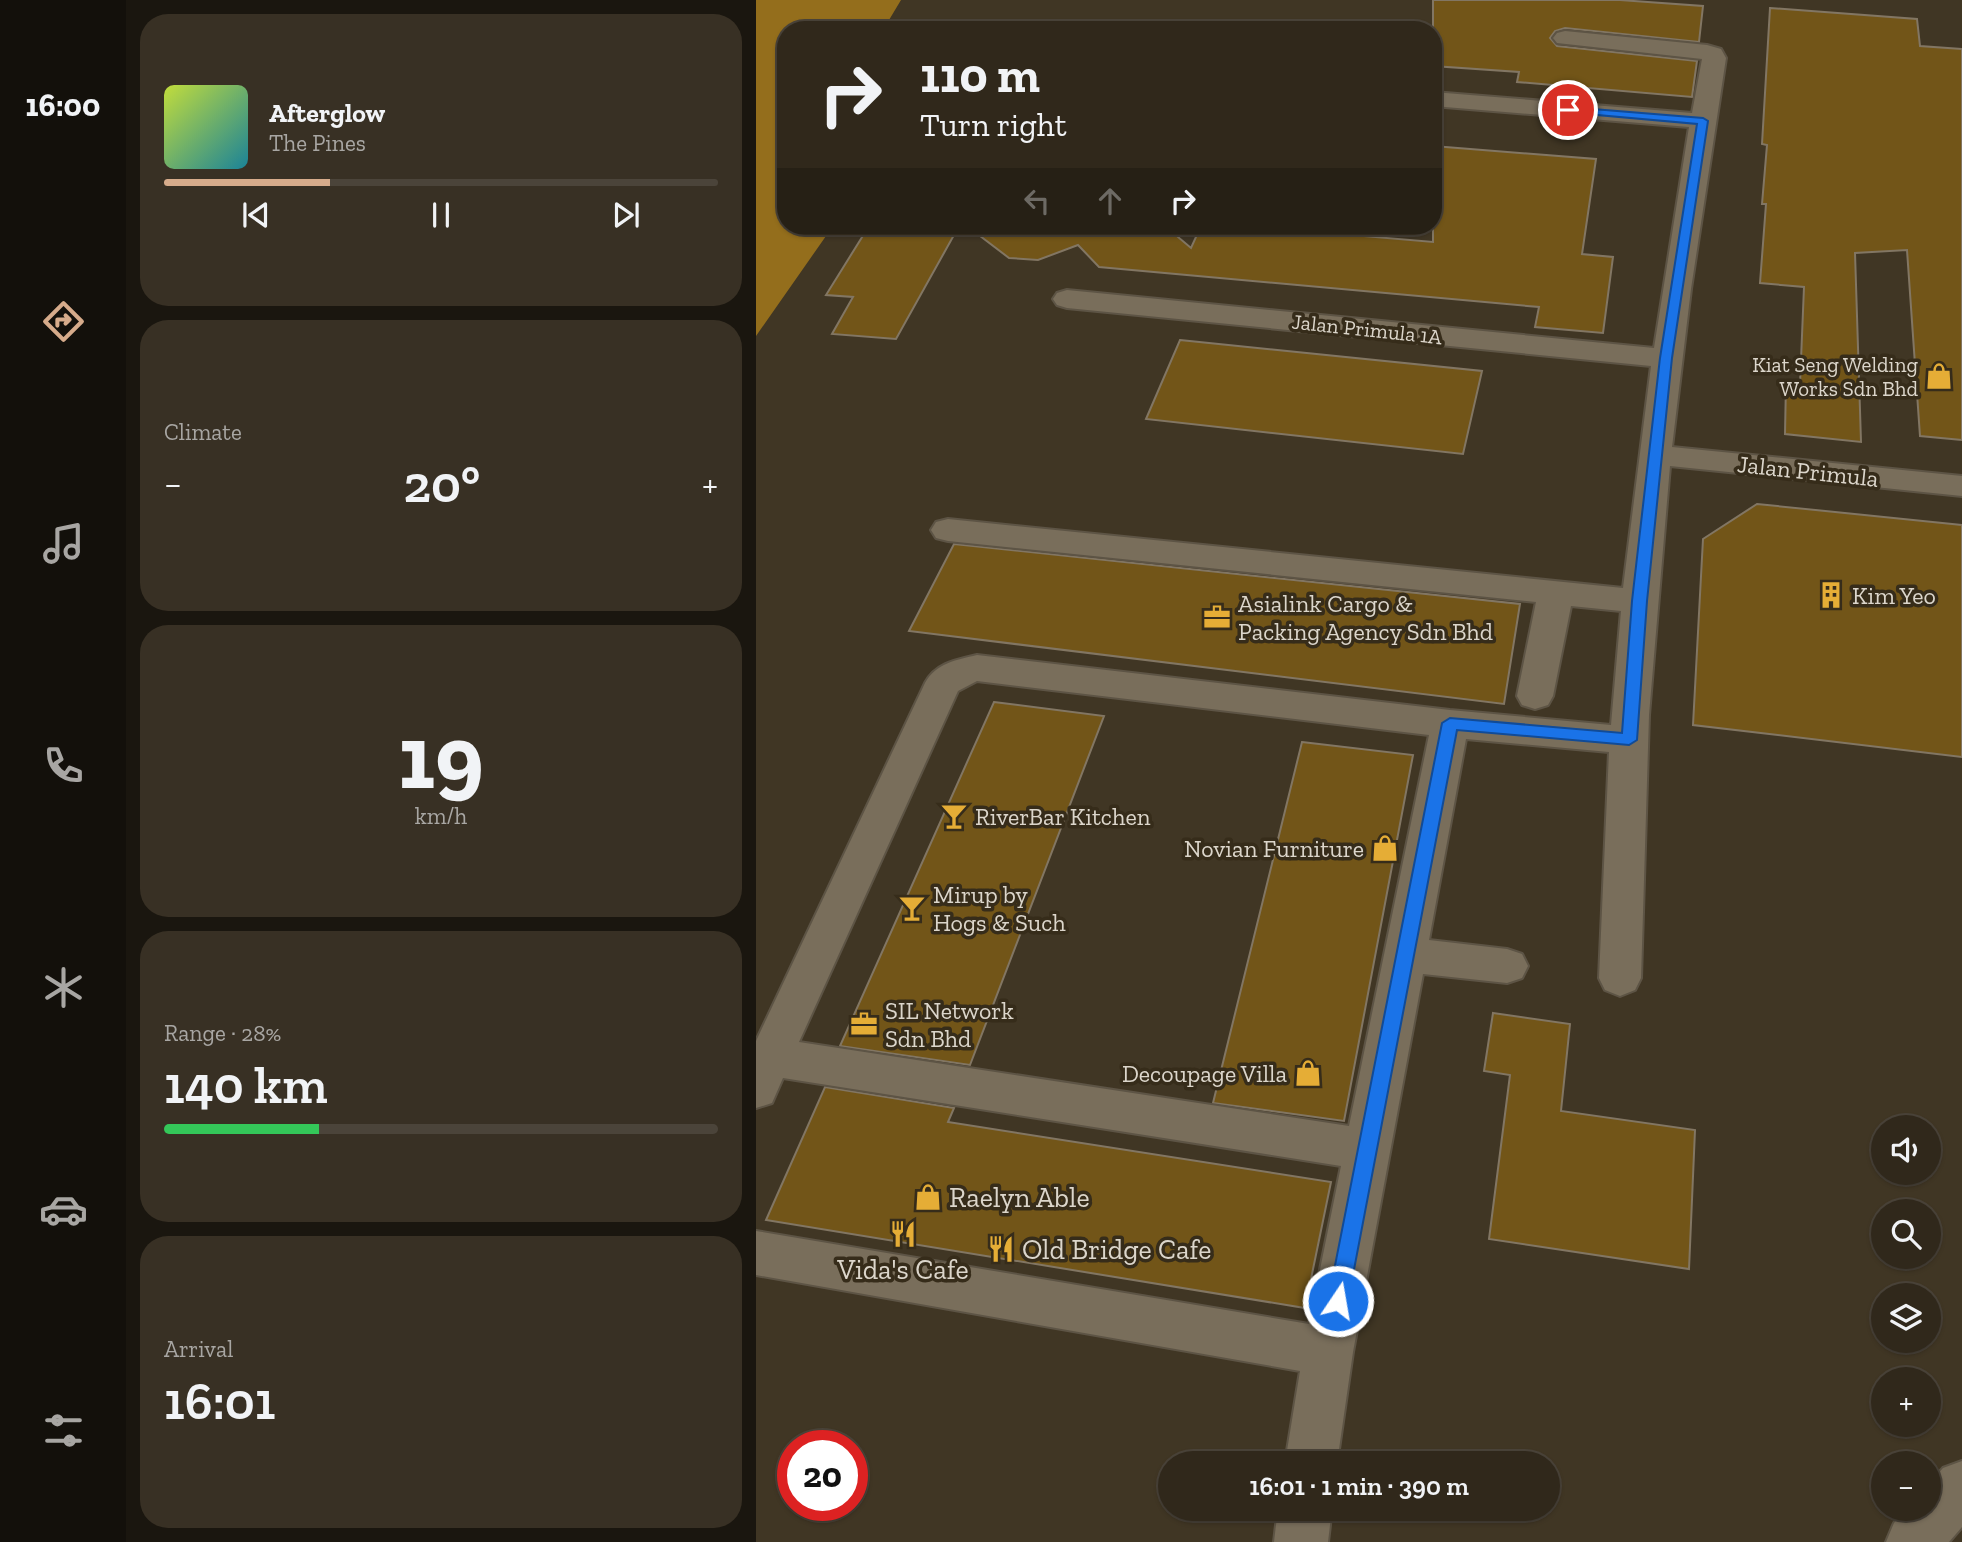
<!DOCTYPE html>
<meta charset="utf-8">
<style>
body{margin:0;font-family:"Zilla Slab",serif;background:#383024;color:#f1f3f6;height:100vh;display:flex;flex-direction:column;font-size:26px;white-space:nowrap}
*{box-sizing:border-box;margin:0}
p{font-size:23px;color:#a8a6a3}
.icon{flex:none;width:38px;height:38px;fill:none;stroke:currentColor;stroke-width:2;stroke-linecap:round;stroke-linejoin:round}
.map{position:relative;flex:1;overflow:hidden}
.sheet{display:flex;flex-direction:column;gap:14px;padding:14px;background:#1a160f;width:630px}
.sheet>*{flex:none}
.hud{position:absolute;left:21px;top:21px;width:665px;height:214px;border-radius:28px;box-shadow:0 2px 5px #0004,0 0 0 2px #4b443a;background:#30281b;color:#f1f3f6;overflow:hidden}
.controls{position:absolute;left:1115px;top:1115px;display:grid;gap:14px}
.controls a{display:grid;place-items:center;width:70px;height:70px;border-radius:50%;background:#30281b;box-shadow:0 2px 5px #0004,0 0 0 2px #4b443a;font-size:35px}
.speed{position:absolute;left:21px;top:1430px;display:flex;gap:14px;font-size:35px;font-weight:700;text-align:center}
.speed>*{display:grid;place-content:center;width:91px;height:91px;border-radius:50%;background:#30281b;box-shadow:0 2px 5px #0004,0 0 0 2px #4b443a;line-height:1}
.speed .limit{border:10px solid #d22;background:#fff;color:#111}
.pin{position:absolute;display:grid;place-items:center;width:60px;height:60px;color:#fff;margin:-30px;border:4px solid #fff;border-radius:50%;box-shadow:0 2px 7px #0007}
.me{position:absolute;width:77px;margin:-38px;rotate:12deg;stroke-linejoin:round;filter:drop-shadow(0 0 5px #0008)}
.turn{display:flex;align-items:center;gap:24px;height:147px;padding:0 28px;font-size:32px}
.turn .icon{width:91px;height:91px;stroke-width:2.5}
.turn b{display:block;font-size:49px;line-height:60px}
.lanes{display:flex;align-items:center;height:66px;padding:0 28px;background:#0003;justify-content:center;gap:35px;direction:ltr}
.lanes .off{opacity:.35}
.big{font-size:52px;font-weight:600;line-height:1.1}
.sheet .widget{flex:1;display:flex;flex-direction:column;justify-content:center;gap:10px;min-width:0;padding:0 24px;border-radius:28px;background:#383024}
.sheet .dial{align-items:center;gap:0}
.dial b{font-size:91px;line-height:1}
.song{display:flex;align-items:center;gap:21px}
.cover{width:84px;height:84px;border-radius:10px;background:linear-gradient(135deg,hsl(70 70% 55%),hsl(190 70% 35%))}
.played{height:7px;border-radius:4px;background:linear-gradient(90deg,#d6ab8b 30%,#4b443a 30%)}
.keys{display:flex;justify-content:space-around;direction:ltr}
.heat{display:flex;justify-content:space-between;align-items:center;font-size:38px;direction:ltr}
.charge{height:10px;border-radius:5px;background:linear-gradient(90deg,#34c759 28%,#4b443a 0)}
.trip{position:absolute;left:402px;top:1451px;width:402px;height:70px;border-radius:35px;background:#30281b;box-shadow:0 2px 5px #0004,0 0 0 2px #4b443a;font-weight:600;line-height:70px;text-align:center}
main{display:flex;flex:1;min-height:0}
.menu{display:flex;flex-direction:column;width:126px;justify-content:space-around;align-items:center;background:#13100b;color:#a8a6a3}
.menu .icon{width:49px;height:49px}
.menu .on{color:#d6ab8b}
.menu b{font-size:32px;color:#f1f3f6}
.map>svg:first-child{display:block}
</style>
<main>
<nav class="menu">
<b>16:00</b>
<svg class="icon on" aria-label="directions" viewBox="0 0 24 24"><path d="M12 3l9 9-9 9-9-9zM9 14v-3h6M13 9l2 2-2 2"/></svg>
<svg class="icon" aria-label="music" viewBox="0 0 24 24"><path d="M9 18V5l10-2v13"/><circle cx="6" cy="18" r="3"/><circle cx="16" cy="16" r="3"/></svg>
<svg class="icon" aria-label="phone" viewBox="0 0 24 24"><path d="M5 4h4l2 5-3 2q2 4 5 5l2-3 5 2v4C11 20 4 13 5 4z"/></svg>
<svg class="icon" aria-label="climate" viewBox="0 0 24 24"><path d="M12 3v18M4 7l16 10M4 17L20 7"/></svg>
<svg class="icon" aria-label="car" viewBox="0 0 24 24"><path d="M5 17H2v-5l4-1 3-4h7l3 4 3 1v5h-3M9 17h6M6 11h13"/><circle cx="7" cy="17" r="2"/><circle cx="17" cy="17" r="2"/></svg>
<svg class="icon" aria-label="filters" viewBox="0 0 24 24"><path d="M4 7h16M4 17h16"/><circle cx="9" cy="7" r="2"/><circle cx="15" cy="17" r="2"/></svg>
</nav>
<section class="sheet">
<div class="widget">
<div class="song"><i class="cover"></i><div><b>Afterglow</b><p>The Pines</p></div></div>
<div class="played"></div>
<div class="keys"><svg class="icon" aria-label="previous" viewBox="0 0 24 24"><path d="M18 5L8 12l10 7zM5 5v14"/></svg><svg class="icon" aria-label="pause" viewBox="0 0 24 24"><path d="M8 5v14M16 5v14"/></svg><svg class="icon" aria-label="next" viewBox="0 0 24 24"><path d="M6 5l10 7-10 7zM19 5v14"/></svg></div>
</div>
<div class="widget"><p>Climate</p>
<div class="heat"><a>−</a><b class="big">20°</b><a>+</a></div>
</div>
<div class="widget dial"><b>19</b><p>km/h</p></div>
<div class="widget"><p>Range · 28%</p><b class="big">140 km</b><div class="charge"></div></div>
<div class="widget"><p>Arrival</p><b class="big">16:01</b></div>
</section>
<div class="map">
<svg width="1206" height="1542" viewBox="0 0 1206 1542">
<rect width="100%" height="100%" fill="#403624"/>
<!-- water -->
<polygon fill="#946e1c" points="0,0 145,0 127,30 30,30 30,226 77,226 0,336"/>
<!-- building -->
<g fill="#725518" stroke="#827663" stroke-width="2">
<polygon points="677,0 864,0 947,6 943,42 809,28 799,31 794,38 801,46 941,61 936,97 761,82 763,72 677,66"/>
<polygon points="1014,8 1161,19 1164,46 1206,49 1206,440 1164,436 1151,250 1099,253 1105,442 1029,434 1030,382 1044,384 1048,287 1004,283 1010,204 1006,204 1011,145 1006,144"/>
<polygon points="677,146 840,159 826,254 857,257 847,333 779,327 783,307 343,267 322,245 282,260 253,258 211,226 409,226 435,248 445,226 492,226 677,242"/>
<polygon points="113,226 203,226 140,339 76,334 97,297 70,295"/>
<polygon points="424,340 726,371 707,454 390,419"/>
<polygon points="1001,504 1206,525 1206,757 937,725 947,539"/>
<polygon points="198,544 764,604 748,704 153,631"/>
<polygon points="238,702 348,716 214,1065 84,1046"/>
<polygon points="546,742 657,755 588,1121 457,1103"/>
<polygon points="737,1013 814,1024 805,1111 939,1130 933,1269 733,1239 754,1075 728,1071"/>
<polygon points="69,1087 198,1108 192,1122 575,1182 549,1308 10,1220"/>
</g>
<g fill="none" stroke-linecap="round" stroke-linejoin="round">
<defs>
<g id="minor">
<path d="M809,31l142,14 14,4 5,9 -35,231 -19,158 290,29v20l-292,-30 -21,249 -8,263 -6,12 -15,6 -15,-6 -6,-12 10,-226 -143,-13 -37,201 78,9 15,5 6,12 -6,12 -15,5 -84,-9 -70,378 -16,111h-52l15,-92 -544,-96v-44l553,93 32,-158 -558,-88 -11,25 -16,5v-67l169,-358c11,-20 31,-23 52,-28l473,55 161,15 10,-114 -50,-5 -18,90 -5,9 -13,4 -13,-4 -5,-9 19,-94 -588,-61 -12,-3 -5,-8 5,-8 12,-3 675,69 28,-222 -584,-58 -10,-3 -4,-6 4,-6 10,-3 587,58 35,-221 -256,-21v-14l259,21 10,-54 -145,-16 -4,-5 4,-5zM221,681l452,54 -80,391 -550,-84 159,-351z"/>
<polygon points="1206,1461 1206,1527 1193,1542 1130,1542 1138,1523 1151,1508 1172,1508 1172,1485 1187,1468"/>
<polygon points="522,1508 576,1508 572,1542 518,1542"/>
</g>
</defs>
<!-- minor casing -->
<use href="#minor" stroke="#5d5445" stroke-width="4"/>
<!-- minor -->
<use href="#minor" fill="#796e5b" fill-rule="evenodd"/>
</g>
<!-- route -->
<polygon fill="#1a73e8" stroke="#114b97" stroke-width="2" points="812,107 947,118 952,121 916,358 891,601 881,740 873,745 701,730 592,1301 589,1308 582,1311 575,1308 572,1301 686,723 694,718 866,733 876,601 904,358 941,124 808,112 808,108"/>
<!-- icons -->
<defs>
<symbol id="shop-bare" viewBox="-9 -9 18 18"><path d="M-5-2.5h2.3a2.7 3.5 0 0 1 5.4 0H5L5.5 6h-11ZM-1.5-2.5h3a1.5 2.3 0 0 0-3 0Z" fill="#e5ad36" stroke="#362c1a" stroke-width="2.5" paint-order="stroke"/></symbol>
<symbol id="building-bare" viewBox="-9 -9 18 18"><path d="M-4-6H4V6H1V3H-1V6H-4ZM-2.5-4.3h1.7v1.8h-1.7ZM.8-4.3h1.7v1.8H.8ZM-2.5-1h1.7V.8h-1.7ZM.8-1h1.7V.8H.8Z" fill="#e5ad36" stroke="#362c1a" stroke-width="2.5" paint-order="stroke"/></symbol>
<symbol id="office-bare" viewBox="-9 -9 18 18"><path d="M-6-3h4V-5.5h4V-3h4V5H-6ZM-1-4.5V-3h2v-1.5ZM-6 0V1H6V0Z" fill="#e5ad36" stroke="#362c1a" stroke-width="2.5" paint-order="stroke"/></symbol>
<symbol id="bar-bare" viewBox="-9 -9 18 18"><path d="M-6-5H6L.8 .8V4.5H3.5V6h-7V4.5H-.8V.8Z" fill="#e5ad36" stroke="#362c1a" stroke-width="2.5" paint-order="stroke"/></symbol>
<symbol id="restaurant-bare" viewBox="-9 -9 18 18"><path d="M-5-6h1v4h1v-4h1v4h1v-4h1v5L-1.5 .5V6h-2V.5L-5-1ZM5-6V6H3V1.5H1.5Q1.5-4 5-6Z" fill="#e5ad36" stroke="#362c1a" stroke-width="2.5" paint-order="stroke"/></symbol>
</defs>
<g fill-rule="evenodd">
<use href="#shop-bare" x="1164" y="357" width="38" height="38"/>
<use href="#building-bare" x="1056" y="576" width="38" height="38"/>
<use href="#office-bare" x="442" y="598" width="38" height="38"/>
<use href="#bar-bare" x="179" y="797" width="38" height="38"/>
<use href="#shop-bare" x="610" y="829" width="38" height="38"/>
<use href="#bar-bare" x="137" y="889" width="38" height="38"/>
<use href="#office-bare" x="89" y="1005" width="38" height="38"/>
<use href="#shop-bare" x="533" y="1054" width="38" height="38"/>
<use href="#shop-bare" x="153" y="1178" width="38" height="38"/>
<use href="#restaurant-bare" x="128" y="1215" width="38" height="38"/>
<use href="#restaurant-bare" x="226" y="1230" width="38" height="38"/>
</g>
<g text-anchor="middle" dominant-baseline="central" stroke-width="7" stroke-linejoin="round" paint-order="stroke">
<!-- far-street labels -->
<g font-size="21" fill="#dcd6cb" stroke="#362c1a">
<text transform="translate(611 329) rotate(6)">Jalan Primula 1A</text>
</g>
<!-- far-poi labels -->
<g font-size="21" fill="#dcd6cb" stroke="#362c1a" text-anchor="end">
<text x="1162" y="364">Kiat Seng Welding<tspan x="1162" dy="24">Works Sdn Bhd</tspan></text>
</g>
<!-- street labels -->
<g font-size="24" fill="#dcd6cb" stroke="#362c1a">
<text transform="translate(1052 471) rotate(6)">Jalan Primula</text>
</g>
<!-- poi labels -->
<g font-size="24" fill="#dcd6cb" stroke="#362c1a" text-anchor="start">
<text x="1096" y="595">Kim Yeo</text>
<text x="482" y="603">Asialink Cargo &amp;<tspan x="482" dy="28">Packing Agency Sdn Bhd</tspan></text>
<text x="219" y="816">RiverBar Kitchen</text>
<text x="608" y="848" text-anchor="end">Novian Furniture</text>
<text x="177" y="894">Mirup by<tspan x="177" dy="28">Hogs &amp; Such</tspan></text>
<text x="129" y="1010">SIL Network<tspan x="129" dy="28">Sdn Bhd</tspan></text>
<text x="531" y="1073" text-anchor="end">Decoupage Villa</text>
</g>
<!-- near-poi labels -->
<g font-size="28" fill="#dcd6cb" stroke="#362c1a" text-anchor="start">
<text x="193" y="1197">Raelyn Able</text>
<text x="266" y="1249">Old Bridge Cafe</text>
<text x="147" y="1269" text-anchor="middle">Vida's Cafe</text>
</g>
</g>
</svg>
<div class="controls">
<a><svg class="icon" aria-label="sound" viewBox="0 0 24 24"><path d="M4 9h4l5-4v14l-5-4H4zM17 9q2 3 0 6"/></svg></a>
<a><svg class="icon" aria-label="search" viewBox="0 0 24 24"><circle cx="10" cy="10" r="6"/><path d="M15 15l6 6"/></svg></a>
<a><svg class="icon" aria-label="layers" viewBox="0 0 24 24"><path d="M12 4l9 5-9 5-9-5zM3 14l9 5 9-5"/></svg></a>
<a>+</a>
<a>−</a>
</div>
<div class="speed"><div class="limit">20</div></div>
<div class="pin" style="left:812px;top:110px;background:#d93025"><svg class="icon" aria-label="arrive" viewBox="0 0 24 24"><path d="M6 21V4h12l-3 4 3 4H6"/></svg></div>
<svg class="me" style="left:582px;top:1301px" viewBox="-20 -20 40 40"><circle r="17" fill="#1a73e8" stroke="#fff" stroke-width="3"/><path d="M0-11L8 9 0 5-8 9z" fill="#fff"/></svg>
<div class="trip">16:01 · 1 min · 390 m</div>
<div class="hud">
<div class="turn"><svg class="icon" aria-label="right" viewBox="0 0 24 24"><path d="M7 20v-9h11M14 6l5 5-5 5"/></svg><div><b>110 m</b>Turn right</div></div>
<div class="lanes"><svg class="icon off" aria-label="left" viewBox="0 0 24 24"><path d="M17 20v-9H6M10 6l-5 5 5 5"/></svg><svg class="icon off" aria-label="ahead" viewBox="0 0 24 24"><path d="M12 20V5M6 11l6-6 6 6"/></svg><svg class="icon" aria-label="right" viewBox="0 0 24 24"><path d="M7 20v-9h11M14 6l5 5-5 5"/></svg></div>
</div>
</div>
</main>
